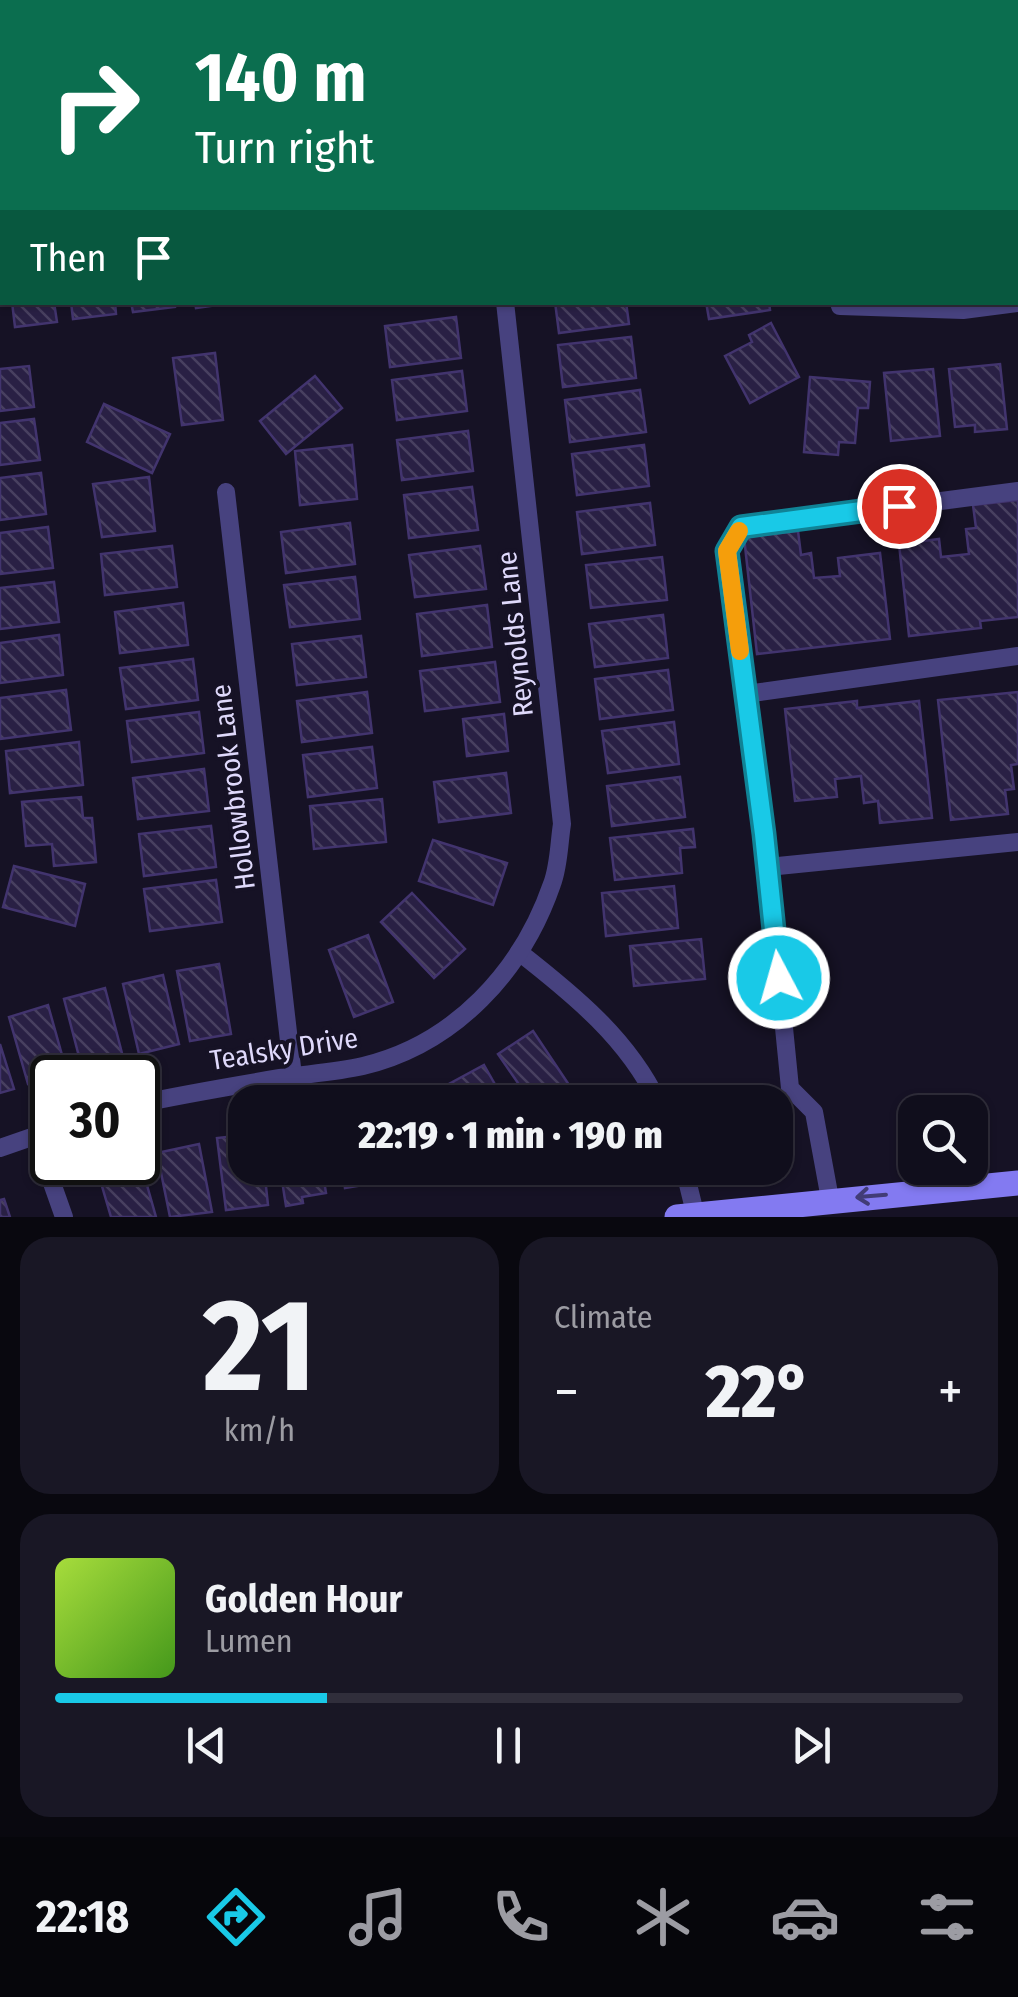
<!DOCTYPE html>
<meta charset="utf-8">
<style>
body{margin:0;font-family:"Fira Sans Condensed",sans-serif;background:#191725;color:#f1f3f6;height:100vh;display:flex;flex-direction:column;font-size:38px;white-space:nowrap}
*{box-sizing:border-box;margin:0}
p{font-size:32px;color:#9c9ca3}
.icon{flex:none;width:55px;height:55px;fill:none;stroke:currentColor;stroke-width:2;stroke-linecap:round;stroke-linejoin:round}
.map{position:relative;height:1217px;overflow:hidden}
.panel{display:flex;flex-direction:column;gap:20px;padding:20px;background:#09080f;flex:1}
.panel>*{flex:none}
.hud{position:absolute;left:0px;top:0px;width:1020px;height:305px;box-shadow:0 2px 8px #0004,0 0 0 2px #302e3b;background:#0b6e4f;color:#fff;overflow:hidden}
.buttons{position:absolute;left:898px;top:1095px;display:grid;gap:20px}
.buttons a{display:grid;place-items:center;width:90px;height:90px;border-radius:20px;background:#100e1c;box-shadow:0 2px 8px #0004,0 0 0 2px #302e3b;font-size:50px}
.speed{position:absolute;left:30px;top:1055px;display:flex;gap:20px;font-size:50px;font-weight:700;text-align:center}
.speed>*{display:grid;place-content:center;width:130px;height:130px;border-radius:50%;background:#100e1c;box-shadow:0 2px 8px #0004,0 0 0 2px #302e3b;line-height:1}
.speed .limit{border:5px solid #111;border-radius:15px;background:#fff;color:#111}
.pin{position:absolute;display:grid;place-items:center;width:85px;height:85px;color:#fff;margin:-42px;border:5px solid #fff;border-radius:50%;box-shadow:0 2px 10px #0007}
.me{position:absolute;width:110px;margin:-55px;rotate:354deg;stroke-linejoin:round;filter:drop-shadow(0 0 8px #0008)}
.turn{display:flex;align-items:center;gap:35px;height:210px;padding:0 30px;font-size:45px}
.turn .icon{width:130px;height:130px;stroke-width:2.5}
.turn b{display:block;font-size:70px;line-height:85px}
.then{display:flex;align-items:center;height:95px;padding:0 30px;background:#0003;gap:20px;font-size:38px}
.big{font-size:75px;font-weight:800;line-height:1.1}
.panel .widget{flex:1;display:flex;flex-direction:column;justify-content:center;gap:15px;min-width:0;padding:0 35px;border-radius:30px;background:#191725}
.panel .dial{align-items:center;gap:0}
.dial b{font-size:130px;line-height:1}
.song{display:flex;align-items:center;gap:30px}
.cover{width:120px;height:120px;border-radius:15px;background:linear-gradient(135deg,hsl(80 70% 55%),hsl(100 70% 35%))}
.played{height:10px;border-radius:5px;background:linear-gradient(90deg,#19c9e7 30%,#302e3b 30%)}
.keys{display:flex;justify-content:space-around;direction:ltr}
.heat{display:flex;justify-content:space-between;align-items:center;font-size:55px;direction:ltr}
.panel .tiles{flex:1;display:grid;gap:20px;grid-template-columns:1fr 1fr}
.widget:last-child{grid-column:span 2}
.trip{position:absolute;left:228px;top:1085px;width:565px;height:100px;border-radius:30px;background:#100e1c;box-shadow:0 2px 8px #0004,0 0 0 2px #302e3b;font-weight:800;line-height:100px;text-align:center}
.tabs{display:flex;height:160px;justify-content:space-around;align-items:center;background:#06060b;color:#9c9ca3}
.tabs .icon{width:70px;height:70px}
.tabs .on{color:#19c9e7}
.tabs b{font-size:45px;color:#f1f3f6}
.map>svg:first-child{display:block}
</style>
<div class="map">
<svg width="1018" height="1217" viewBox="0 0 1018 1217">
<defs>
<pattern id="grass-tufts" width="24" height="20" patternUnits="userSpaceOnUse" patternTransform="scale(2.5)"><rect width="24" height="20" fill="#152e2e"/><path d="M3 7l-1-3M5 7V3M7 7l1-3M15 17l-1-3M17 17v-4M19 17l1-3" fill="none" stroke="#374c4d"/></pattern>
<pattern id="building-back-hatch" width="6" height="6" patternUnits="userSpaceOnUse" patternTransform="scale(2.5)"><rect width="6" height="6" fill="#292044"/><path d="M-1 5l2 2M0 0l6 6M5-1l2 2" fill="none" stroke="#484060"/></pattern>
</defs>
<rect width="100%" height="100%" fill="#161225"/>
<!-- grass -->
<polygon fill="url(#grass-tufts)" points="0,0 455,0 456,2 2,2 0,187"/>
<!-- building -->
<g fill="url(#building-back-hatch)" stroke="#42346e" stroke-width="2.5">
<polygon points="12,302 54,302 57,322 15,327"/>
<polygon points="71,302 115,302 116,314 73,319"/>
<polygon points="131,302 175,302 175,307 133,312"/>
<polygon points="195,302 238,302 196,308"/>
<polygon points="555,302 626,302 629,324 559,333"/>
<polygon points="706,302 769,302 770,310 709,319"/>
<polygon points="456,317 461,358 390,367 385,326"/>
<polygon points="771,323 799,377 750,403 725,356 752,342 749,335"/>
<polygon points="631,337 636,378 563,387 558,345"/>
<polygon points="215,353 223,420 182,425 173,358"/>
<polygon points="1000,364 1007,429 975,432 975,425 955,427 949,369"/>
<polygon points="29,366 34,407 0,411 0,369"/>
<polygon points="933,369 940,436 891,441 884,373"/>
<polygon points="462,371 467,411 397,420 392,380"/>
<polygon points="315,376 342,408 286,454 260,421"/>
<polygon points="810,377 870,382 868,408 858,408 855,443 839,442 838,455 804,452"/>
<polygon points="640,390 646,432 570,442 565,400"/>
<polygon points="104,404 170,434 152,473 87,442"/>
<polygon points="34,419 40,460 0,465 0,423"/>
<polygon points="468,431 473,471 402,480 397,440"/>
<polygon points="352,445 357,499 300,505 295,451"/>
<polygon points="644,445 649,486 577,495 572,454"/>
<polygon points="41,473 46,514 0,520 0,478"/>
<polygon points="149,477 155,531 102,537 93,484"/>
<polygon points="472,487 478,530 409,538 404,495"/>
<polygon points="1018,500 1018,617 980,621 981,628 909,636 899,544 939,539 941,557 969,554 966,529 976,528 973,505"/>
<polygon points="650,503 655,545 582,554 577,512"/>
<polygon points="350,523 355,564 286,573 281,532"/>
<polygon points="48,527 53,568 0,574 0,533"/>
<polygon points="798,531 801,555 811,553 814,578 840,576 838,558 880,553 890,639 757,654 744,537"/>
<polygon points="172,546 177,587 105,595 101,554"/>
<polygon points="480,546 486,589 415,597 409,555"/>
<polygon points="662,557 667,600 591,608 586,565"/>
<polygon points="355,577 360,619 290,627 284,585"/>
<polygon points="54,582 59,622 0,629 0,588"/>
<polygon points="183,603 188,645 120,653 115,612"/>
<polygon points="487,605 492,647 422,656 417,614"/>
<polygon points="663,615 668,658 595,667 589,624"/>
<polygon points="59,635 63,675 0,683 0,643"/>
<polygon points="361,636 366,677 297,685 292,644"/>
<polygon points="193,659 198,700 126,709 120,668"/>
<polygon points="495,662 500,702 425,711 420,671"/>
<polygon points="668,670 673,710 600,719 595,679"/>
<polygon points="66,690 71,730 0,739 0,698"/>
<polygon points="367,692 372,733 302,742 297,701"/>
<polygon points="1018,692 1018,764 1011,765 1014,789 1005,790 1008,814 951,820 938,700"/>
<polygon points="857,701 857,708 919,701 932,818 880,823 878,801 864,803 861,776 835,779 837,797 795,801 785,709"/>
<polygon points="199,712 204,753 132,762 127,721"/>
<polygon points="504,714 508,751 467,756 463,719"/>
<polygon points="674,722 679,764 608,773 602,731"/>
<polygon points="79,742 83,785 10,793 6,751"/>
<polygon points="372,747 377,788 308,797 303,755"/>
<polygon points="204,769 209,811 138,819 133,778"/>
<polygon points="506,773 511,813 439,822 434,782"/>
<polygon points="680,777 685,817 612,826 607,786"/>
<polygon points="81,797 83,818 92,818 96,862 54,866 52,844 26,846 22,802"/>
<polygon points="382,799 386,842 314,849 310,806"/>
<polygon points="211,826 216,867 144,876 139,834"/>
<polygon points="693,829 695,847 680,848 682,873 615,880 610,838"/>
<polygon points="433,840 507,863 493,905 419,881"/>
<polygon points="14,866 85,884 75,926 3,907"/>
<polygon points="216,880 222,922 150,931 144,889"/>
<polygon points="674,886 678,928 606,936 602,893"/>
<polygon points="412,893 465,949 434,978 381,922"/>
<polygon points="368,935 393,1002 354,1017 329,950"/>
<polygon points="701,939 705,979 634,986 630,946"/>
<polygon points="219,964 231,1034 190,1041 177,971"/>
<polygon points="163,975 179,1044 139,1054 123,984"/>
<polygon points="105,988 123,1057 82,1068 64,999"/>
<polygon points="48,1005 67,1073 28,1084 9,1017"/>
<polygon points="533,1031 571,1088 549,1102 531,1102 498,1054"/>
<polygon points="0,1044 14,1089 0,1093"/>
<polygon points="484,1065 505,1102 456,1102 447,1085"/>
<polygon points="434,1095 436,1102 408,1102"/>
<polygon points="245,1135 245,1168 264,1168 268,1205 226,1210 217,1138"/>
<polygon points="199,1144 212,1212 170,1217 157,1153"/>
<polygon points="139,1157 156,1217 111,1217 97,1169 120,1162 138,1162"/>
<polygon points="280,1168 322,1168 326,1193 302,1197 303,1203 286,1206"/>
<polygon points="342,1168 385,1168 387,1181 345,1188"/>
<polygon points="410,1168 454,1168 414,1180"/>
<polygon points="4,1199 10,1217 0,1217 0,1200"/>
</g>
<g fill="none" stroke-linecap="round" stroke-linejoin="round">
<!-- street -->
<g stroke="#47427f" stroke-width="18">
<polyline points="472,0 473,2"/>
<polyline points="822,2 823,0"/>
<polyline points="0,202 2,202"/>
<polyline points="839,302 840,306 963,310 1018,303"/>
<polyline points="226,492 293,1076"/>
<polyline points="746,694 1018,656"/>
<polyline points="768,867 1018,842"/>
<path d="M519,952c55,43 109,87 139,150"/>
<path d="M138,1104c47,-10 94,-18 142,-26 27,-4 56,-6 83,-12 92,-22 159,-95 189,-182 7,-18 7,-41 10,-60l-57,-522"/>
<polyline points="35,1135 64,1217"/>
<polyline points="0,1148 52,1130"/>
<polyline points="684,1168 696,1217"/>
<polyline points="830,1199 814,1112 790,1088 766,847 727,551 741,527 1018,491"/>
</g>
<!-- secondary -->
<polyline stroke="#837af1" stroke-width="25" points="677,1217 1018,1183"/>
</g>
<!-- one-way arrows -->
<defs><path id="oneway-shaft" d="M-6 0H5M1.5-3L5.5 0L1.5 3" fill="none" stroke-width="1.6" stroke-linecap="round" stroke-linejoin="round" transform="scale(2.5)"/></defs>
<use stroke="#423c77" href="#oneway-shaft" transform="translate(871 1196) rotate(175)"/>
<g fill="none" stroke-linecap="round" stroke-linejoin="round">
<defs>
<polyline id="route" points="779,978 764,834 727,551 741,527 899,506"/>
</defs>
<!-- route casing -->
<use href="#route" stroke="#108396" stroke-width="25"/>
<!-- route -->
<use href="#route" stroke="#19c9e7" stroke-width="18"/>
<!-- slow -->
<polyline stroke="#f59e0b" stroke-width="18" points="739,531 727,551 740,651"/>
</g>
<g text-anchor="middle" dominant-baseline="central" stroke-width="8" stroke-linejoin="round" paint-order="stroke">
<!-- street labels -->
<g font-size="28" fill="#dfd9fb" stroke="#161225">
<text transform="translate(515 634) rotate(-96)">Reynolds Lane</text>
<text transform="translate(233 787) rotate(-97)">Hollowbrook Lane</text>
<text transform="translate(284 1049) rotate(-9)">Tealsky Drive</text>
</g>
</g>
</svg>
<div class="buttons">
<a><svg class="icon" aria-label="search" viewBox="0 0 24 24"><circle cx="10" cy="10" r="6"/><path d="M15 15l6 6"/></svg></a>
</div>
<div class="speed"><div class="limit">30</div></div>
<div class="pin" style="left:899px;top:506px;background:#d93025"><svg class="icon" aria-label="arrive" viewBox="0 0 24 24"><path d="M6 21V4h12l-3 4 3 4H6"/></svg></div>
<svg class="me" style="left:779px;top:978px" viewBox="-20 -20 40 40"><circle r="17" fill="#19c9e7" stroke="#fff" stroke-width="3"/><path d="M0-11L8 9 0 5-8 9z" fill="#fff"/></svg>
<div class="trip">22:19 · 1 min · 190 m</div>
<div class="hud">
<div class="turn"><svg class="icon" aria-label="right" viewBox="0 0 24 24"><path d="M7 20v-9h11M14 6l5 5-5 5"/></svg><div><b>140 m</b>Turn right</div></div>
<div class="then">Then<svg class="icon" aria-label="arrive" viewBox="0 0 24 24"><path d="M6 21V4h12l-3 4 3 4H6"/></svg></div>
</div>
</div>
<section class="panel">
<div class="tiles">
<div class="widget dial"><b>21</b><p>km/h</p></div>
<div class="widget"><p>Climate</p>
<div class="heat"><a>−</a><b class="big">22°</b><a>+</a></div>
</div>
<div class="widget">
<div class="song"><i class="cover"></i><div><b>Golden Hour</b><p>Lumen</p></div></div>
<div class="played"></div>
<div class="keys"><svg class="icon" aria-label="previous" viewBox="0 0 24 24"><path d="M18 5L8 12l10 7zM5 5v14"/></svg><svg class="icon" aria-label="pause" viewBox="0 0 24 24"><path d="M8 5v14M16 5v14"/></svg><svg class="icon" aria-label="next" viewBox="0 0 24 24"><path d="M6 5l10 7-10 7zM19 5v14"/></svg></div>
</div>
</div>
</section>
<nav class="tabs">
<b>22:18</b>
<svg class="icon on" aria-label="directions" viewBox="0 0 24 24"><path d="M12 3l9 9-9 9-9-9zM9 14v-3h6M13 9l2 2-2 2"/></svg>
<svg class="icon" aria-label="music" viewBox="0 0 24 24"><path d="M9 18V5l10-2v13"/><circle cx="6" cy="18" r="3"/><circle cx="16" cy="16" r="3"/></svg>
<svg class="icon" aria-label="phone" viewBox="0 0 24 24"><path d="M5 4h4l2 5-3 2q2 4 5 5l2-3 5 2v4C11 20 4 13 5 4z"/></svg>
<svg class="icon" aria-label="climate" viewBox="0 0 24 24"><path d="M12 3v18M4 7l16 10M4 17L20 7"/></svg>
<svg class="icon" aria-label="car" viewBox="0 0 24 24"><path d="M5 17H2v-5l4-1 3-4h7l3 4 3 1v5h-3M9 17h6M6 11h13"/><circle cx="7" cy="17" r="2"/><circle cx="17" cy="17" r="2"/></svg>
<svg class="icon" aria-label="filters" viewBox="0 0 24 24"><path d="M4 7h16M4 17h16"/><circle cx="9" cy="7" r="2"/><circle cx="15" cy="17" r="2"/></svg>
</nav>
